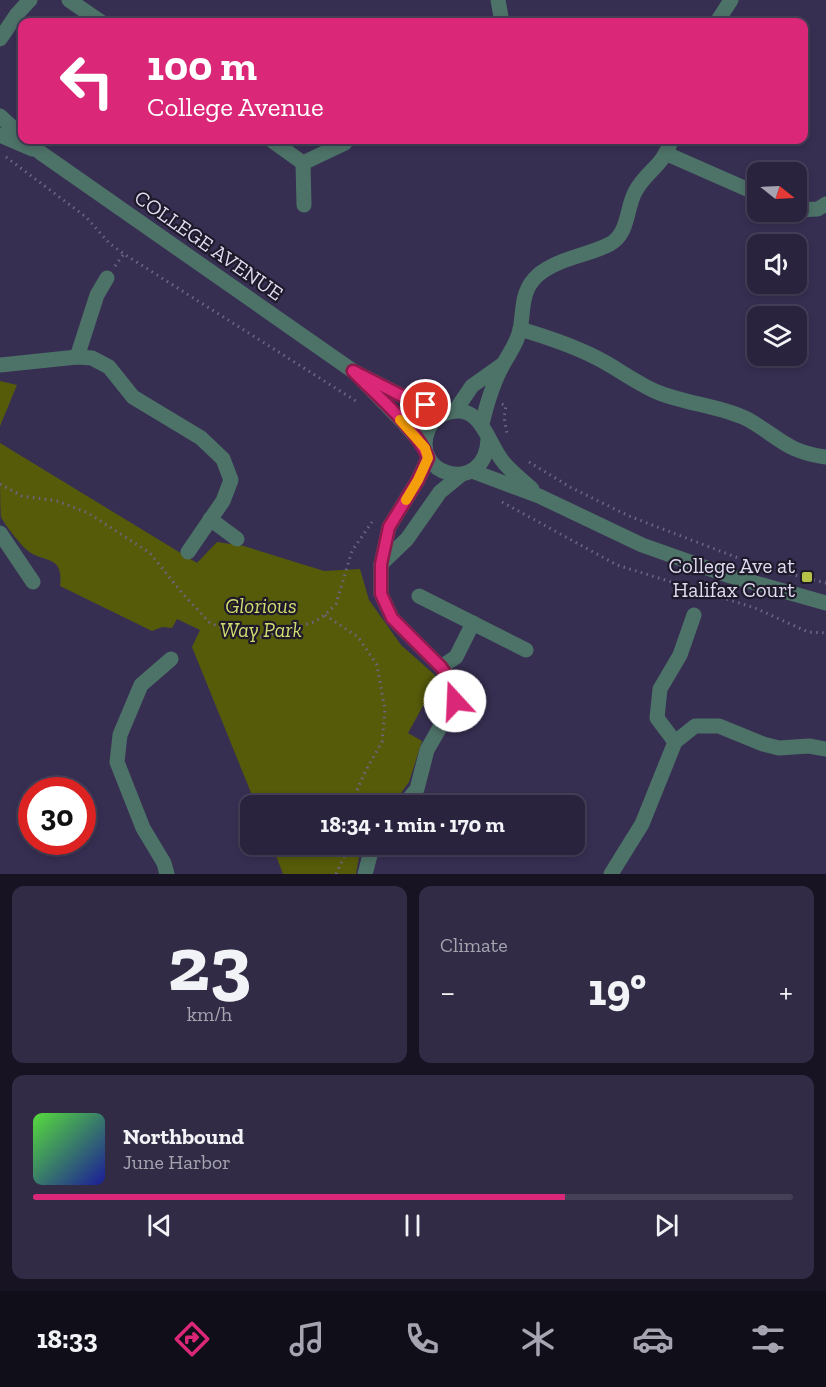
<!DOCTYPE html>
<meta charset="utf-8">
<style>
body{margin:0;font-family:"Zilla Slab",serif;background:#312b45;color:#f1f3f6;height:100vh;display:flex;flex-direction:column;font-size:22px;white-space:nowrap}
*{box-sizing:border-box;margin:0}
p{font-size:20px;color:#a5a4b0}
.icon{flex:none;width:33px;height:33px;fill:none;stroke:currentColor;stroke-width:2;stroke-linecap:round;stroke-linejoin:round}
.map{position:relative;height:874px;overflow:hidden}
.details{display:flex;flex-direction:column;gap:12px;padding:12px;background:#171322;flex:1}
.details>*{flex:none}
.top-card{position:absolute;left:18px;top:18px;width:790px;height:126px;border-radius:12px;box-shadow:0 3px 9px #0003,0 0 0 2px #454058;background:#db2777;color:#fff;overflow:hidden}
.needle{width:39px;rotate:108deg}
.controls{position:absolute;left:747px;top:162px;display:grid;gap:12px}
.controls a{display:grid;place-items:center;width:60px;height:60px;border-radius:12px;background:#29233e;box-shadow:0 3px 9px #0003,0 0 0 2px #454058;font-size:30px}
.speed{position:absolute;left:18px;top:777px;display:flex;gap:12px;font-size:30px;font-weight:700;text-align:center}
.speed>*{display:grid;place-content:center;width:78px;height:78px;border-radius:50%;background:#29233e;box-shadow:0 3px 9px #0003,0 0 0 2px #454058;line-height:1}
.speed .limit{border:9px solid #d22;background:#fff;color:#111}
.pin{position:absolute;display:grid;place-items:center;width:51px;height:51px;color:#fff;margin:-26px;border:3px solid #fff;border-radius:50%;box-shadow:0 2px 6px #0007}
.me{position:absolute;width:66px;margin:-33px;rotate:340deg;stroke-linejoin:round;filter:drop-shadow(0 0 4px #0008)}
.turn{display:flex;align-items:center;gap:21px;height:126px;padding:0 30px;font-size:27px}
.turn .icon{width:78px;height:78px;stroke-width:2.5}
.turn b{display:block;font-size:42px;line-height:51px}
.big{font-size:45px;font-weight:700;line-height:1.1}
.details .tile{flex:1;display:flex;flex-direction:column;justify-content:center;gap:9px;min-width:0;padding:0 21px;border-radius:12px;background:#312b45}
.details .dial{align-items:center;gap:0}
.dial b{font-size:78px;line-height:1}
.song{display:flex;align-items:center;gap:18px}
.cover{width:72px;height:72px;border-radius:9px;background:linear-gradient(135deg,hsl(110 70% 55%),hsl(240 70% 35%))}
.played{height:6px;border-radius:3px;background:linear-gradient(90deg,#db2777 70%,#454058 70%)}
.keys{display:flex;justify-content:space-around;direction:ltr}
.heat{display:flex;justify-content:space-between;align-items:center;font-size:33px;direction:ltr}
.details .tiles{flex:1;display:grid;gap:12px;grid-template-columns:1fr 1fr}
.tile:last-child{grid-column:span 2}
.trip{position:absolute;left:240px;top:795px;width:345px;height:60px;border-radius:12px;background:#29233e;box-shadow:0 3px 9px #0003,0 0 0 2px #454058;font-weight:700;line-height:60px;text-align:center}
.tab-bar{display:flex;height:96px;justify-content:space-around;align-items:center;background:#100e19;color:#a5a4b0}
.tab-bar .icon{width:42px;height:42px}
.tab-bar .on{color:#db2777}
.tab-bar b{font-size:27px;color:#f1f3f6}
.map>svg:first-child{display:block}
</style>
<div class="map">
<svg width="826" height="874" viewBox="0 0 826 874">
<rect width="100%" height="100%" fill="#372f52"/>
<!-- green -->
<g fill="#565b0a">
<polygon points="0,381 17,385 0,426"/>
<path d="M0,443l197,120 20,-21 27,4 80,25 36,-2 9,31 32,45 35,31 4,10 1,14 -3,11 -14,-7 -16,29 14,8 -13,41 -17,23h-136l-64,-158 8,-17 -23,-11 -5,9 -10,-1 -10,4 -92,-45c4,-33 -17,-22 -33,-36 -7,-6 -22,-25 -26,-33 -1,-9 -1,-60 -1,-74z"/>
<polygon points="272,845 364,845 360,851 356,874 283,874"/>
</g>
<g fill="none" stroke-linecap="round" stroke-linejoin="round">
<!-- path -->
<g stroke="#6d6685" stroke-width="3" stroke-dasharray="1.5 4.5" stroke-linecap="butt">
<polyline points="6,157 86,217 109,243 124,254 359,403"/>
<polyline points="115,266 124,254"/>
<polyline points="502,404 506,406 504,417 507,434"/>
<polyline points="529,462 570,487 629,516 746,561"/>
<polyline points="0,484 22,496 57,501 88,513 150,553 182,593 210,623 235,633 262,637 314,622 325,615 336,604 352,551 372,522"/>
<polyline points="502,502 617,565 755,608 808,632 826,633"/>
<polyline points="790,574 826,583"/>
<polyline points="325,615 358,637 377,665 385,710 382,742 366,770 350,806"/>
<polyline points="336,874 344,857 345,844"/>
</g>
<!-- minor -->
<g stroke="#4d7267" stroke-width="15">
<polyline points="69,0 101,22"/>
<polyline points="498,0 502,22"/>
<polyline points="717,22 731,0"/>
<polyline points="0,39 17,14 30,0"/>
<polyline points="0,116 22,136"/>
<polyline points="0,135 32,149"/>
<polyline points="26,140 41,153 353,371 408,399 448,412"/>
<polyline points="271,140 303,163"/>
<polyline points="667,154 758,194"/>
<polyline points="304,205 303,163 345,143"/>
<polyline points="796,210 818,209 826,204"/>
<path d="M520,329c27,8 52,16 77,29 20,10 39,25 60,34 29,12 65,14 92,28 31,18 38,32 77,37"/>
<polyline points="77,357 97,295 107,278"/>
<polyline points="0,365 77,357 92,358 109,367 133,397 201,438 223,459 231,480 223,501 188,552"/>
<polyline points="362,380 403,422 425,448"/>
<polyline points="455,411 472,386 503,364"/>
<path d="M482,424c5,-21 11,-42 22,-61 6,-11 13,-20 16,-33 4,-19 0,-39 18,-55 20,-17 49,-19 72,-31 19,-11 16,-35 25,-52 11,-21 29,-26 36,-52"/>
<path d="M488,439c-2,58 -81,37 -59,-11 4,-8 12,-14 21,-16 33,-8 38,34 55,52 8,9 18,17 27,25"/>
<polyline points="472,471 539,496 642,545 727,575 826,603"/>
<polyline points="210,519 237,539"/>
<polyline points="0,533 33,582"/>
<polyline points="381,564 407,539 440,492 462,474"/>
<polyline points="419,596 526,650"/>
<polyline points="441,667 456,657 473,623"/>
<polyline points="675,742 657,718 660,689 680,655 694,615"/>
<polyline points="403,806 417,789 427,750 455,701 454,686 441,667 392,618 381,594 381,564 389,527 418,480 428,458"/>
<polyline points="167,874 164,863 143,828 117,762 120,735 141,685 171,659"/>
<polyline points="365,874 373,844"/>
<polyline points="611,874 642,824 675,742 695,726 719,726 763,744 779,748 809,746 826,749"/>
</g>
</g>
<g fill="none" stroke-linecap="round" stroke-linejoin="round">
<defs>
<path id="route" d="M426,405l-18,-6 -55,-28c22,23 65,59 75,87l-10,22 -29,47 -8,37v30l11,24 49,49 13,19 1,15"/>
</defs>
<!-- route casing -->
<use href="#route" stroke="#8e194d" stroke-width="15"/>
<!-- route -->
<use href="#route" stroke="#db2777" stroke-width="10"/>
<!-- slow -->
<polyline stroke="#f59e0b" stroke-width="10" points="400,420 425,448 428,458 418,480 406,500"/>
</g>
<!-- markers -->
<rect fill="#b7c148" stroke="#1e1a2a" stroke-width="2" x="801" y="571" width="12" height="12" rx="3"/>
<g text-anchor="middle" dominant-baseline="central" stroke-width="4.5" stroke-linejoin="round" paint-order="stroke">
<!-- street labels -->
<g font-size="21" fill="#dfdbf1" stroke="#1e1a2a">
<text transform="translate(209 245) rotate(35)">COLLEGE AVENUE</text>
</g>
<!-- poi labels -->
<g font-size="21" fill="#dfdbf1" stroke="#1e1a2a" text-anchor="end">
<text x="795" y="565">College Ave at<tspan x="795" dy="24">Halifax Court</tspan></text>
</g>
<!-- park labels -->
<g font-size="21" font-style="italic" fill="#d1db70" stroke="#1e1a2a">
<text x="261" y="605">Glorious<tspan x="261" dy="24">Way Park</tspan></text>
</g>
</g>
</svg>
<div class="controls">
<a><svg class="needle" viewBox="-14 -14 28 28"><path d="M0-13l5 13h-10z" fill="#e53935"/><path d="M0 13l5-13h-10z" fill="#a5a4b0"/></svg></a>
<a><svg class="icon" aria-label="sound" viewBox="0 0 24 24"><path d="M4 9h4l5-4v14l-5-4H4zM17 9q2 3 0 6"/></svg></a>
<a><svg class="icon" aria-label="layers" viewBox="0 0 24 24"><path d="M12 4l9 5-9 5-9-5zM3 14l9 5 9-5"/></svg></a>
</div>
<div class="speed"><div class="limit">30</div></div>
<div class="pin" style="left:426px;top:405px;background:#d93025"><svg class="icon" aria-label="arrive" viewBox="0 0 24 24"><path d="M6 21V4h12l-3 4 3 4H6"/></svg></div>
<svg class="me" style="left:455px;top:701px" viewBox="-20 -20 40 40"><circle r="19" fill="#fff"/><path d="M0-13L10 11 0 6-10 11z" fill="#db2777"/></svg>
<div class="trip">18:34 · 1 min · 170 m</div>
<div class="top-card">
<div class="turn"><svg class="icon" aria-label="left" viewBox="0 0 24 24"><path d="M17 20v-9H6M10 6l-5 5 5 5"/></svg><div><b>100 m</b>College Avenue</div></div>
</div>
</div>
<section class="details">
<div class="tiles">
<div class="tile dial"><b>23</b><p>km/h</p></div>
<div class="tile"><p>Climate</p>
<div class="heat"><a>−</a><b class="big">19°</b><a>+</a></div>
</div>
<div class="tile">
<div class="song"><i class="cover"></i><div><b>Northbound</b><p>June Harbor</p></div></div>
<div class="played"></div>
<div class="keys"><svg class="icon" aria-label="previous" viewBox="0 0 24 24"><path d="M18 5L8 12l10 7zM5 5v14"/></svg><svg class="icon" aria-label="pause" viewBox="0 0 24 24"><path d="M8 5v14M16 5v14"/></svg><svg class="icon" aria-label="next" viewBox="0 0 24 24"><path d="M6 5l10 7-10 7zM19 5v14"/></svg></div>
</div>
</div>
</section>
<nav class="tab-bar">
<b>18:33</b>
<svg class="icon on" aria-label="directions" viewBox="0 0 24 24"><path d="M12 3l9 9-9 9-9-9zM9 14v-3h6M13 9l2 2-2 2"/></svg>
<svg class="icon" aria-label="music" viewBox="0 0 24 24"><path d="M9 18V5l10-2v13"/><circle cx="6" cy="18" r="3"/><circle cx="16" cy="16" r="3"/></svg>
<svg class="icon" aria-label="phone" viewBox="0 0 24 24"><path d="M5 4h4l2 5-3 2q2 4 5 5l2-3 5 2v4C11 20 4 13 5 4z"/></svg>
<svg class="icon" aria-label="climate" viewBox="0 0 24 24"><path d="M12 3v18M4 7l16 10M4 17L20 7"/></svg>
<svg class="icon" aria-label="car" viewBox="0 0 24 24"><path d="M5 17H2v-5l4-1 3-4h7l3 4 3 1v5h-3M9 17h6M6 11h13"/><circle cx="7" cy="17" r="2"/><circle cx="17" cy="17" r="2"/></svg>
<svg class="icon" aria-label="filters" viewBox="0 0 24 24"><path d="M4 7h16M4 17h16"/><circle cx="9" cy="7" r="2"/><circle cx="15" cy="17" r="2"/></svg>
</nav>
